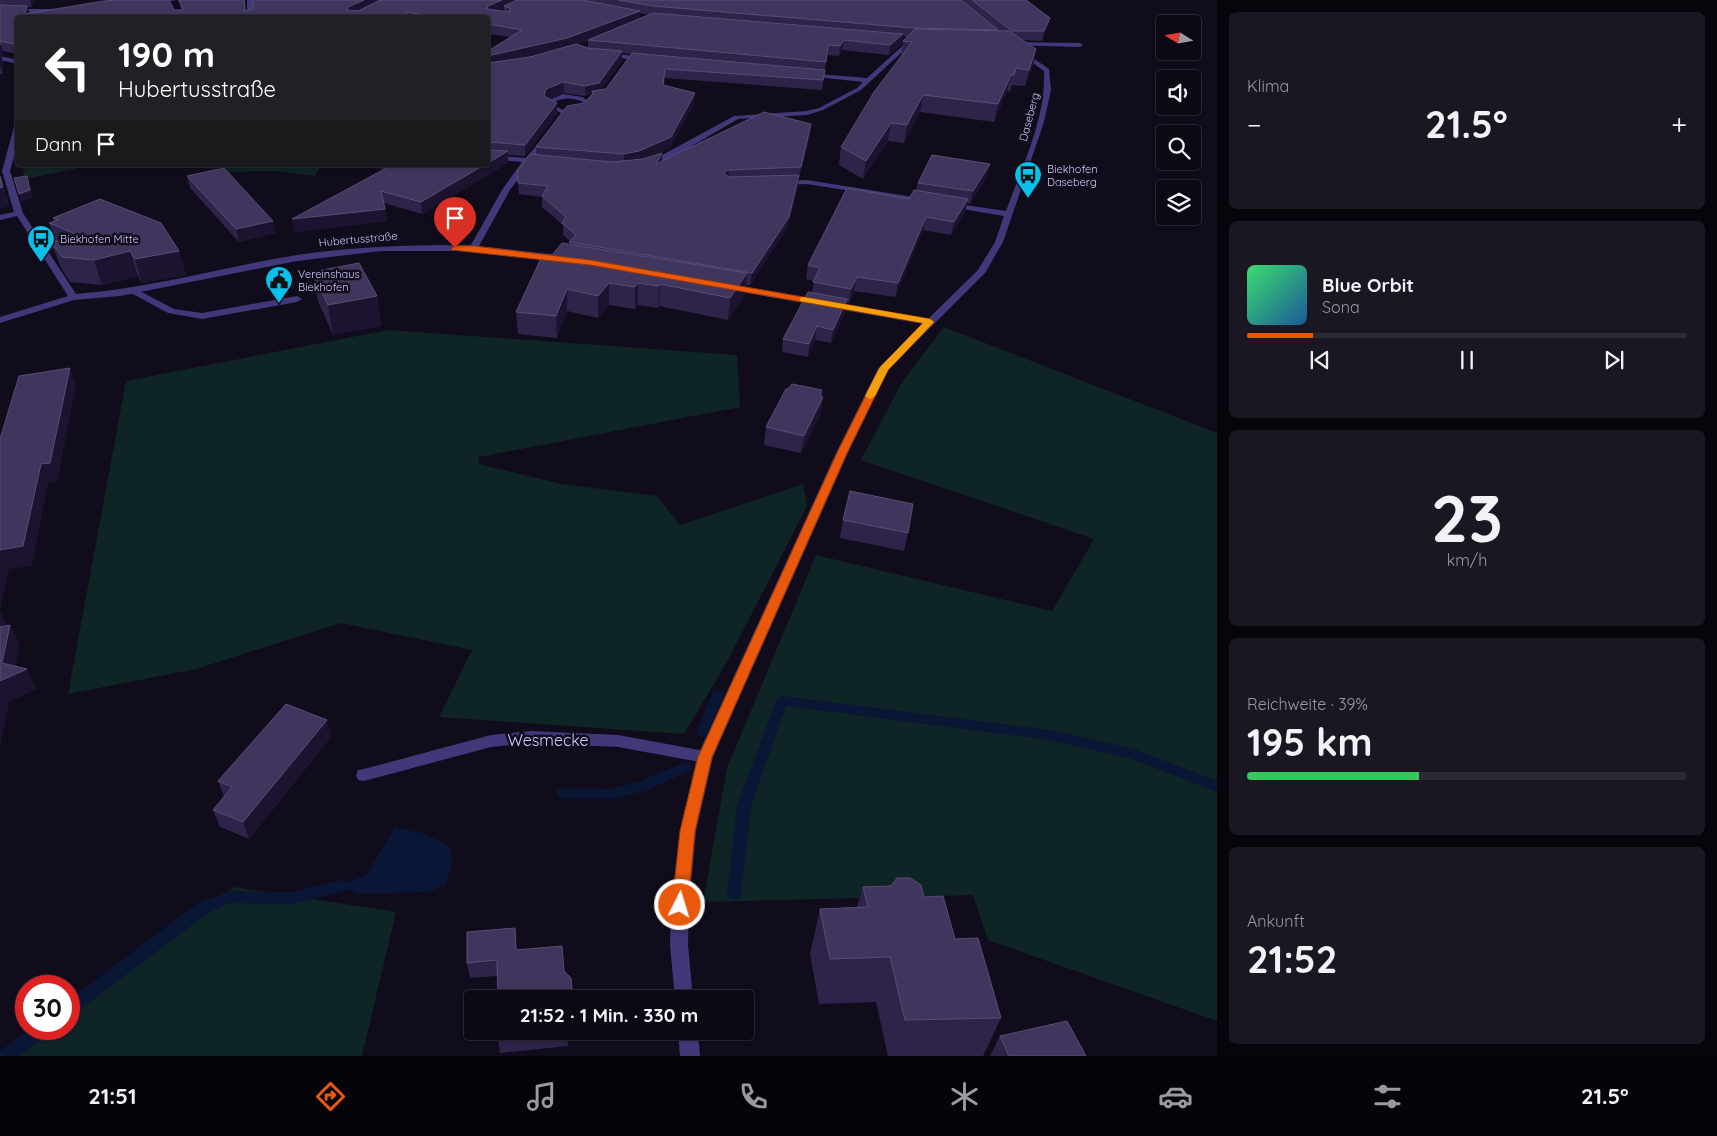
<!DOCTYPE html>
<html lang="de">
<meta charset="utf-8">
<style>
body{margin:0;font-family:Quicksand,sans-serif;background:#1a1722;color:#f1f3f6;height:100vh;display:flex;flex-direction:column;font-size:19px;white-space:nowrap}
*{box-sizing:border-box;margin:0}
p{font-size:16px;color:#9a9aa0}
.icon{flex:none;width:28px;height:28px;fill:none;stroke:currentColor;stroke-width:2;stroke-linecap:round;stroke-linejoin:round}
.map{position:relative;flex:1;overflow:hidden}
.side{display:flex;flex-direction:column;gap:12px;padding:12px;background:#07050b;width:500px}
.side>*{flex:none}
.top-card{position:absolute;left:15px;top:15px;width:475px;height:152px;border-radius:5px;box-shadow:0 1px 4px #0004,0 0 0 1px #2c2a34;background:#202124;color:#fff;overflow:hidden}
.needle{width:32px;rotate:281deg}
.buttons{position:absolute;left:1156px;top:15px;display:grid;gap:10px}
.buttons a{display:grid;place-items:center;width:45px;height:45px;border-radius:5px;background:#0c0914;box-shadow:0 1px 4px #0004,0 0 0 1px #2c2a34;font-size:25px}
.speed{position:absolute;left:15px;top:975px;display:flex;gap:10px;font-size:25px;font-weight:700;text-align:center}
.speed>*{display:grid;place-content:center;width:65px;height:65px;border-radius:50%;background:#0c0914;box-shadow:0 1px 4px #0004,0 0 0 1px #2c2a34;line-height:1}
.speed .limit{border:8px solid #d22;background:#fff;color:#111}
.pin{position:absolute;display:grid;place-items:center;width:42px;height:42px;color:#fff;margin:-51px -21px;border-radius:50% 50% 50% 0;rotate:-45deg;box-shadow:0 0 5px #0007}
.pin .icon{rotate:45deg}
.me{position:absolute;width:55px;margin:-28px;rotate:5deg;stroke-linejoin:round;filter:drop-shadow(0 0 4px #0008)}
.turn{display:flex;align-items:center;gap:18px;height:105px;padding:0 20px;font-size:22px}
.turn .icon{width:65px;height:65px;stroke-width:2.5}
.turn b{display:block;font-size:35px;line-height:42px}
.then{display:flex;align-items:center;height:48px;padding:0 20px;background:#0003;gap:10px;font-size:19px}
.big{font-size:38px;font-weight:800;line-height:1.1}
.side .card{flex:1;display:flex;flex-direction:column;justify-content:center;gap:8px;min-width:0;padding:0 18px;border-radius:8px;background:#1a1722}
.side .dial{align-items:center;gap:0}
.dial b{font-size:65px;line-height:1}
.song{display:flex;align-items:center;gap:15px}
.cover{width:60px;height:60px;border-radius:8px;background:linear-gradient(135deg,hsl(140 70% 55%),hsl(210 70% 35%))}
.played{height:5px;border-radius:2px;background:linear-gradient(90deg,#ea580c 15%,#2c2a34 15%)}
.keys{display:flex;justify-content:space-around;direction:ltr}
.heat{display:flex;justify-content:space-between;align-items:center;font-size:28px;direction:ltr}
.charge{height:8px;border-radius:4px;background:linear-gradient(90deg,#34c759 39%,#2c2a34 0)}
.trip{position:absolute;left:464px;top:990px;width:290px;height:50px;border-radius:5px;background:#0c0914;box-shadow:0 1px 4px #0004,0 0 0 1px #2c2a34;font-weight:800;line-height:50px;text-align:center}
.menu{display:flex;height:80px;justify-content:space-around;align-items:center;background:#050408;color:#9a9aa0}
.menu .icon{width:35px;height:35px}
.menu .on{color:#ea580c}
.menu b{font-size:22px;color:#f1f3f6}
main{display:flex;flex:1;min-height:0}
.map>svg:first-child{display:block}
</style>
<main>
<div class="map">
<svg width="1217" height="1056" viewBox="0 0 1217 1056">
<rect width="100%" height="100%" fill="#100c1b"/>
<!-- green -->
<g fill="#0f2425">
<polygon points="23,165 94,165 30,178 24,178"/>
<polygon points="230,165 321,165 315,176 275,171 224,172"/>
<polygon points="944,327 1217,433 1217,1021 988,940 973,895 703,902 727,768 816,555 1052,611 1094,539 861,460 902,382"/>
<polygon points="388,330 737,355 740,407 479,457 479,464 561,484 657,496 680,525 803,484 807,506 727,662 684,734 439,717 472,650 341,623 196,669 68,694 126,381"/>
<polygon points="234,887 396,912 362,1056 0,1056 0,1051 25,1042 43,1029 69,1029 69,1010"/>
</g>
<!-- water -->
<polygon fill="#0a1636" points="395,827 425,834 448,845 453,860 445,885 429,892 357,894 342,886 367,874"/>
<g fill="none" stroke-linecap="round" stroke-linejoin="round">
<!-- stream -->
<g fill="#0a1636" fill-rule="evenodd">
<polygon points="718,690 722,691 724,694 708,732 706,735 702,737 698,735 696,732 712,694 714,691"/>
<polygon points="782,696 1050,730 1134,749 1217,781 1217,792 1132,759 1050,740 786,706 751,806 741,894 739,898 734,900 729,898 727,894 737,806 776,701 778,698"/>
<polygon points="686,762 690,763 692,767 690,771 645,791 611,799 563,798 558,797 557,793 558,789 563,788 611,789 638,782"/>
<polygon points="342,880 347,882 349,886 347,890 342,892 292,904 230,903 208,913 74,1014 69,1016 69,1000 198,903 230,891 292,892"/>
<polygon points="31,1029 51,1029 48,1034 20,1056 0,1056 1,1050"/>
</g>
<!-- lane -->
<g fill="#403879" fill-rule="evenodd">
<polygon points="156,0 177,0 152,4 149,2"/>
<polygon points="0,9 60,9 63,11 60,13 0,13"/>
<polygon points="134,288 174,309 202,313 297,296 302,299 297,302 202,319 168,313 131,293 131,289"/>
<polygon points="531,731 618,735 705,751 711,753 713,757 711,761 705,763 618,747 531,743 491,747 364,781 358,780 356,775 358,770 364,769 491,735"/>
</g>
<!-- street -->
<g fill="#403879" fill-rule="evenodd">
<rect x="247" y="0" width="6" height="18"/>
<polygon points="909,40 914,41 861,90 823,110 807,115 738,119 661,164 646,168 642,166 734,116 807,111 819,108 857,88 863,82 807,76 805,73 867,78"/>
<polygon points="1011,42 1080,43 1083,45 1080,47 1009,45"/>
<path d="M1021,50l28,19 2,21 -7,32 -41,120 -18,31 -97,97 -40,83 -135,304 -17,74 -7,74 -1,40 5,54h-18l-5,-54 1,-40 9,-74 17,-74 139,-304 42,-84 45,-45 -193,-34 -5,-3 5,-3 198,35 50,-49 17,-28 9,-26 -53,-9 -4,-2 4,-2 55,8c16,-45 40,-92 38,-140l-25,-18z"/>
<polygon points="606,53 645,57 648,59 645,61 604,56"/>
<polygon points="0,56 18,60 18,64 0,60"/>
<path d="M563,94l19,3 10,6 -12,9 -3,-2 8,-7c-11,-6 -22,-6 -33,0v2l14,6 1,1 -3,2 -17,-7v-6z"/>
<path d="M18,125v17l-8,29 13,42 53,81c75,-6 147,-27 221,-39 58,-9 115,-10 174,-10l31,-55 20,-28 -34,-3v-4l38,3 19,-23 4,2 -16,22 13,3 -4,2 -12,-1 -20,27 -31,56 78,9 4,3 -4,3 -83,-10h-93l-84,10 -177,35 -46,4 -74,23v-6l68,-21 -51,-80 -17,4v-5l14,-3 -12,-41 12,-44z"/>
<polygon points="807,180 926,199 930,201 926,203 807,184 783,185 779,183 783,181"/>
<polygon points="678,1031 698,1031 700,1056 680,1056"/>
</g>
</g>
<!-- wall -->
<g fill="#2e244a" fill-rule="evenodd">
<path d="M0,0h34l-2,7h-5l3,7 144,-4h8l-4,-10h67l1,11 7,-2v-9h773l24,18 -3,9 -5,14 -19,-1 13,9 -3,17 -8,20 -13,-1 -2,7 -3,-1 -13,31 -74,-10 -16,31 -16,-2 -25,38 -24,-14 2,-18 60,-91 2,-15 4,-4 -4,-1 -1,8 -13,11 -47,-5 -3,6 -12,-1 -5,35 -157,-12 -1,7 30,18 -24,45 -19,8 11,5 148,-26 -11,43h-1v8l-11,42 -37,57h-4l-1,9 -17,26 -69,-14 -1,2 -20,-3 -3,4 -26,-4 -11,13 -31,-7 -10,27 -39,-4 -2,-22 36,-57 17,-11 1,-3 -7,-6v-10l-21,-18v-10l-23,-3 -2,-22 19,-18v-7l56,-53 -7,2 -21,-3 -16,6 9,4v11l-32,42 -17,-1v8l-86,51 -38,-11 3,18 -93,11 91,-63 -10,-1v-3h113v-114l22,-14 -22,-3v-16h-470v36l-15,-3v4h-2l2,8v11h-3zM504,8v3h-6zM640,13l10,2 -10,4zM588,40v8l-12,-4zM622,53l9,1 -25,35 -5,1 21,-29z"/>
<polygon points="990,164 987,176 970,204 967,203 965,212 951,235 923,230 895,297 854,291 849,303 846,303 845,312 831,343 815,340 808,357 782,352 783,339 812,293 814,281 806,279 808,265 909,199 916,190 918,183"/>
<polygon points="187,176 276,233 239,242 190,188"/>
<polygon points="53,218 179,251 186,275 142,283 138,276 102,285 70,282 60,266 51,242 55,241 49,223 54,221"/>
<polygon points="312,272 377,296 381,326 333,335 318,301"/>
<polygon points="788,389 822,390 821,414 801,453 764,445 766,427"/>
<polygon points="843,520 908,533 904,551 840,538"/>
<polygon points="331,737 249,839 220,827 213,810 224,797 218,781"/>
<polygon points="863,887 924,897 955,939 1001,1018 983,1056 888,1056 876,1002 819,1004 810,954 820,909 857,907"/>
<polygon points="517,943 517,950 564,971 571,978 573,999 498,999 497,976 470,978 467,963"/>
<polygon points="567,1031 568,1046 500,1053 498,1039"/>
<polygon points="1000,1036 1086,1056 990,1056"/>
</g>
<!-- shaded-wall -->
<g fill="#1b132f">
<polygon points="30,0 34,0 32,7"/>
<polygon points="364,0 385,0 349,18 347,10 348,7"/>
<polygon points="502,0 522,0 504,6 504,8 488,15 487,9 488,6"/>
<polygon points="27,6 30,15 25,14"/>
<polygon points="640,11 640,20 568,48 488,66 488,68 488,56"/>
<polygon points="1050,18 1047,27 1042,41 1044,31"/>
<polygon points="903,34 902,44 889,55 890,45"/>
<polygon points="844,40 842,50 839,56 840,46"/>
<polygon points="0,41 3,51 3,55 1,55 3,63 3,74 0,66"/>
<polygon points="1036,49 1033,66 1025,86 1029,70"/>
<polygon points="622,51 622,61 599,93 592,91 592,94 585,96 585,86"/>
<polygon points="665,69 665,78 662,94 663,85"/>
<polygon points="1011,75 1007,91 994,122 998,104"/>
<polygon points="563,82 564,93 546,99 544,96 546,89"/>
<polygon points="695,93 694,103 670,148 639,162 624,165 624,154"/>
<polygon points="923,95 920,112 904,143 907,125"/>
<polygon points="557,103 557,114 525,156 525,145"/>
<polygon points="891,123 888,141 863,179 866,161"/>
<polygon points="811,124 810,135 799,178 801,167"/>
<polygon points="508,151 508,163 422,214 421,202 484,165 488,165 488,163"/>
<polygon points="662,153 662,164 656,164"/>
<polygon points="990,164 987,176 970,204 973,191"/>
<polygon points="729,170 728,181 723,173"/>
<polygon points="0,174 10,206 0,209"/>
<polygon points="799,175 798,186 787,228 750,285 752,273"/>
<polygon points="27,176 33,198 21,202 19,194"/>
<polygon points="968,199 965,212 951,235 954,222"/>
<polygon points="385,209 387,221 294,232 292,219"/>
<polygon points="926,217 923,230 895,297 898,283"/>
<polygon points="273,221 276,233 239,242 236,229"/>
<polygon points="130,251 138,276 102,285 94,260"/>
<polygon points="179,251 186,275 142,283 135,259"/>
<polygon points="747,273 745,294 728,320 730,298"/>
<polygon points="857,277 854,291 849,303 851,289"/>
<polygon points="609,283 609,305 598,318 598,296"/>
<polygon points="638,283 638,305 635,309 635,287"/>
<polygon points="660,284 659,306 658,308 659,286"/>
<polygon points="567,289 567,311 557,338 556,316"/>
<polygon points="377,296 381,326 333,335 328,305"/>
<polygon points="847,299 845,312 831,343 833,330"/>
<polygon points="817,326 815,340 808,357 809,344"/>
<polygon points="70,368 76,386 57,482 48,483 32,566 9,569 0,611 7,625 3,648 0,643 0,550 41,464"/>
<polygon points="822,390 821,402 823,397 821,414 801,453 804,436"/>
<polygon points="10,625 20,645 14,674 27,669 37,689 9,702 0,748 0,681 2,663"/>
<polygon points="327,720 331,737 249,839 243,822"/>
<polygon points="515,928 517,943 517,965 516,950"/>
<polygon points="572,989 573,999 566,999 565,996"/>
</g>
<!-- building -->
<g fill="#40365d" stroke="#574d76">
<polygon points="115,0 169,0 174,10 183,10 179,0 244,0 245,11 253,9 253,0 364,0 348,7 347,10 358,11 380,0 502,0 488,6 487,9 510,12 510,8 504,6 517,0 582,0 640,11 567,38 488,56 488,51 522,30 488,24 488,18 444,18 407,12 406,18 18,18 18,45 0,41 0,45 0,5 27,6 25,14 104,1"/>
<polygon points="618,0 961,0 998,30 913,28 653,6"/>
<polygon points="972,0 1026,0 1050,18 1044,31 1012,31"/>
<polygon points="653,13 903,34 890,45 844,40 840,46 828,45 826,62 588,40"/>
<polygon points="915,29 1009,31 1036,49 1029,70 1016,68 1014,75 1011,75 998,104 923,95 907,125 891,123 866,161 841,147 874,92 912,42 903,41"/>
<polygon points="576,44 588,48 622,51 599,83 585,86 563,82 546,89 544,96 557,103 525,145 488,142 488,63 530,57"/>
<polygon points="632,53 825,70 823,80 665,69 663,85 695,93 671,137 639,151 624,154 536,147 567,106 584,103 593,94 592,91 606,89"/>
<polygon points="764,112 811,124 801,167 729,170 723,173 729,177 799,175 789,217 752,273 569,242 576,235 562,223 566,217 542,196 548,186 518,183 517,172 530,154 611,162 643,159 662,153 656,164"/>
<polygon points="488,150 508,151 488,163"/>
<polygon points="932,155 990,164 973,191 918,183"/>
<polygon points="392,165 484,165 421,202 381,191 385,209 292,219"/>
<polygon points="224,168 273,221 236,229 187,176"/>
<polygon points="0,176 3,187 0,188"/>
<polygon points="27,176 30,190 19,194 14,178"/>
<polygon points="847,188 909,199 914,190 968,199 954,222 926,217 898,283 857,277 851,289 813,282 820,268 808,265"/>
<polygon points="100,199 161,223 179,251 135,259 130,251 94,260 62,257 51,242 83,237 49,223 58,220 53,218"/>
<polygon points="562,243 747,273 730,298 660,284 659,286 638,283 635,287 609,283 598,296 567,289 556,316 516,312 543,254 552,255"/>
<polygon points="359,263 377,296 328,305 312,272"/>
<polygon points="808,292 847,299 833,330 817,326 809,344 783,339"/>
<polygon points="70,368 50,463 41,464 23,546 0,550 0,439 19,376"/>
<polygon points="792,384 822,390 820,396 823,397 804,436 766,427 786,389 788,389"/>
<polygon points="850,491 913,504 908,533 843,520"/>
<polygon points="10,625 2,663 27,669 0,681 0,627"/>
<polygon points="286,704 327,720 243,822 213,810 232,787 218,781"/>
<polygon points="897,878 910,878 921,885 924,897 943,896 955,939 978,938 1001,1018 905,1020 890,957 830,959 820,909 868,907 863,887 891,886"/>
<polygon points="515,928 516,950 562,946 564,971 571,978 572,989 565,996 566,999 498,999 497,960 467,963 467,932"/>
<polygon points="1067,1021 1086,1056 1009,1056 1000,1036"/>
<polygon points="498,1031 567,1031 567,1032 498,1039"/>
</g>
<!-- route -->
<polygon fill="#ea580c" stroke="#983908" points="455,246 474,246 590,260 930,319 934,322 888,370 847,453 712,757 695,831 688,905 686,910 680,912 675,910 672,905 680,831 698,757 837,453 879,369 923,323 590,265 452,250 451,248"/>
<!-- slow -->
<polygon fill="#f59e0b" points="803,297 930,319 934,322 888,370 875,396 870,399 865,396 880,367 923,323 800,301 800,298"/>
<!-- icons -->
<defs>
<symbol id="bus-pin" viewBox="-11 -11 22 30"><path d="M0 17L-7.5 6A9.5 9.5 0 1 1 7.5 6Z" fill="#08c0e9" stroke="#100c1b"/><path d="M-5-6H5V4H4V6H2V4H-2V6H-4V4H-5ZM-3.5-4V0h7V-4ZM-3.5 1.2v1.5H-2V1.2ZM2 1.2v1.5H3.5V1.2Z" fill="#111"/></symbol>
<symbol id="civic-pin" viewBox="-11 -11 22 30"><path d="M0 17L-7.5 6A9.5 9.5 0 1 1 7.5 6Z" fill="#08c0e9" stroke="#100c1b"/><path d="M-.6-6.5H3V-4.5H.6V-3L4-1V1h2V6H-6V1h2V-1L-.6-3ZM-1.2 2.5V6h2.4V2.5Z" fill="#111"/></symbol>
</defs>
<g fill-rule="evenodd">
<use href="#bus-pin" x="1012" y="159" width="32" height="43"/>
<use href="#bus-pin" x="25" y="223" width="32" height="43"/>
<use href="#civic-pin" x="263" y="264" width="32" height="43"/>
</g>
<g text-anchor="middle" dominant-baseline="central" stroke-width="5" stroke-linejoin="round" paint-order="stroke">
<!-- far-street labels -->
<g font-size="11" fill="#d2c8fd" stroke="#100c1b">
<text transform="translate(1029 117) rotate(-75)">Daseberg</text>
<text transform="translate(358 239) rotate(-5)">Hubertusstraße</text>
</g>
<!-- far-poi labels -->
<g font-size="11" fill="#d2c8fd" stroke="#100c1b" text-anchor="start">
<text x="1047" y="169">Biekhofen<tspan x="1047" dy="13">Daseberg</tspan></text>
<text x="60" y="239">Biekhofen Mitte</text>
<text x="298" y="274">Vereinshaus<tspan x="298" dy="13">Biekhofen</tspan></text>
</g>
<!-- near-street labels -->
<g font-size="16" fill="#d2c8fd" stroke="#100c1b">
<text x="548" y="740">Wesmecke</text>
</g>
</g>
</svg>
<div class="buttons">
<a><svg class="needle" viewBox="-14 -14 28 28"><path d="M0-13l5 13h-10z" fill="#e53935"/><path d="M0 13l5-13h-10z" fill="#9a9aa0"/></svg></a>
<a><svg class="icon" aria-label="sound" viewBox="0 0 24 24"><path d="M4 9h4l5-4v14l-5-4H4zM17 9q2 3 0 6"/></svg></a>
<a><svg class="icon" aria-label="search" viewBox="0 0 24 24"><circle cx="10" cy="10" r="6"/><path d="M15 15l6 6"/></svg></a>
<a><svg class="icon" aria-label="layers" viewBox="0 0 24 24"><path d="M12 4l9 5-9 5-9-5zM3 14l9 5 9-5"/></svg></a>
</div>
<div class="speed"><div class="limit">30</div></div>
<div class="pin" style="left:455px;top:248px;background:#d93025"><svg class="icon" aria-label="arrive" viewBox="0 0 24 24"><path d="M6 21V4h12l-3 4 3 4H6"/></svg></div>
<svg class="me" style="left:680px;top:905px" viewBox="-20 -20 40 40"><circle r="17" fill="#ea580c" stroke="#fff" stroke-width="3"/><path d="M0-11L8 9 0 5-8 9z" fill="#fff"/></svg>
<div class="trip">21:52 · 1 Min. · 330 m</div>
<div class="top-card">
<div class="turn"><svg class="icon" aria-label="left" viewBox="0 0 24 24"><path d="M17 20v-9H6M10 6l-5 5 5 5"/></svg><div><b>190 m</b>Hubertusstraße</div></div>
<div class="then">Dann<svg class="icon" aria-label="arrive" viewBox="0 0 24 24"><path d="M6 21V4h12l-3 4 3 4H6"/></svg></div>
</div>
</div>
<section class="side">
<div class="card"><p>Klima</p>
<div class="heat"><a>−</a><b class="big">21.5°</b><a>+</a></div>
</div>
<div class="card">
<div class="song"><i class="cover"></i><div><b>Blue Orbit</b><p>Sona</p></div></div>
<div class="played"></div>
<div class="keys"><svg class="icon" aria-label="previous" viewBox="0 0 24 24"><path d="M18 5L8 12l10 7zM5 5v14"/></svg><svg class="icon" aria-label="pause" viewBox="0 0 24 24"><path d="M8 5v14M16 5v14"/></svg><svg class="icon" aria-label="next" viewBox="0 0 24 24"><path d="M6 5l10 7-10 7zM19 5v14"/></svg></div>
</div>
<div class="card dial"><b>23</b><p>km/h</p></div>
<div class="card"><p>Reichweite · 39%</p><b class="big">195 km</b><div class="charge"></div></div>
<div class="card"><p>Ankunft</p><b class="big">21:52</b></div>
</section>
</main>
<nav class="menu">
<b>21:51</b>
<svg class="icon on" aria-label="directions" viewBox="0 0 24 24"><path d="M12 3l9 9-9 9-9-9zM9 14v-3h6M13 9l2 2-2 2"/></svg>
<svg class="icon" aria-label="music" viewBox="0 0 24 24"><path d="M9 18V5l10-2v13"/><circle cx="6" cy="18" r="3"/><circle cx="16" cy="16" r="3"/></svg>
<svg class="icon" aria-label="phone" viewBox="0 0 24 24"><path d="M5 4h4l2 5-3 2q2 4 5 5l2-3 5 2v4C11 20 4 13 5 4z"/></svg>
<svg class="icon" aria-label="climate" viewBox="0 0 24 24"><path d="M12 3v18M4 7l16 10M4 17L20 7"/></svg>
<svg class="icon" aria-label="car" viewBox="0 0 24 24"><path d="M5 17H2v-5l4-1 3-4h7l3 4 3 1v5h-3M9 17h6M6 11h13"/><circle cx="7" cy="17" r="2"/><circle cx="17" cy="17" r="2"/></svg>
<svg class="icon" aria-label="filters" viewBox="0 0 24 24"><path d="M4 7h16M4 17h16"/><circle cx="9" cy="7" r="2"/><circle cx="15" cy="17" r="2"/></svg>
<b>21.5°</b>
</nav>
